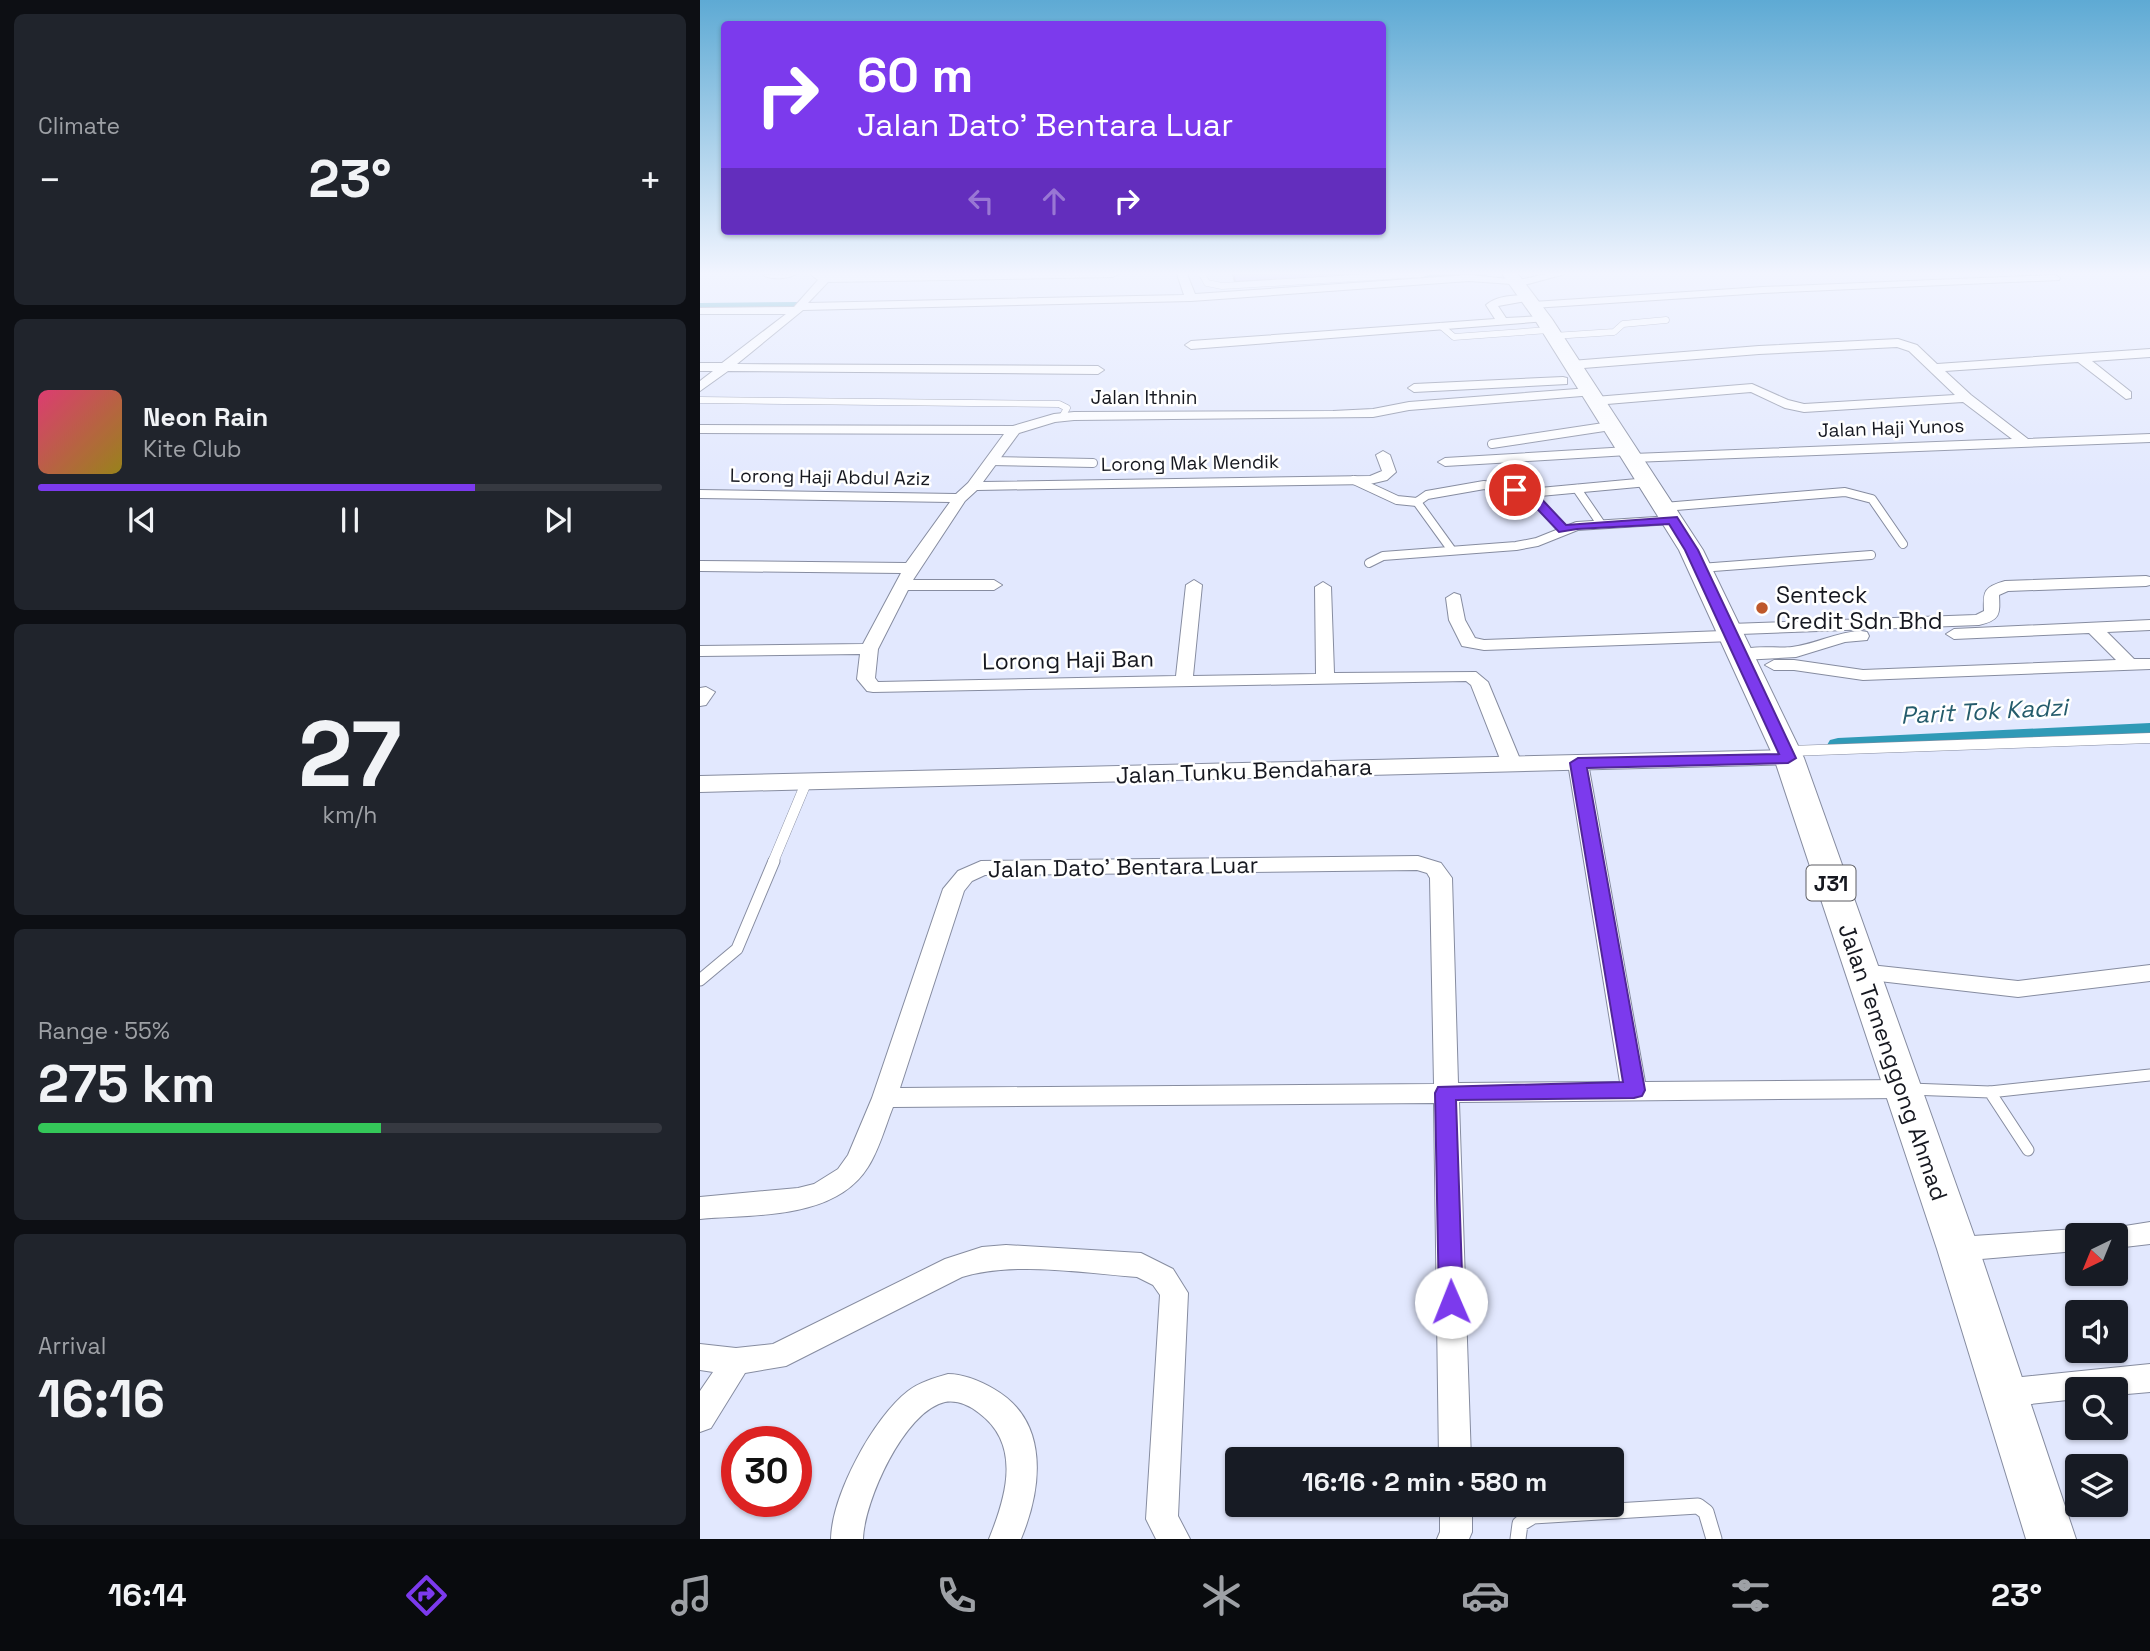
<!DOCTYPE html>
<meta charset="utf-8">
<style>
body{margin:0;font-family:"Space Grotesk",sans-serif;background:#20242c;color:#f1f3f6;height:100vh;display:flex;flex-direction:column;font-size:26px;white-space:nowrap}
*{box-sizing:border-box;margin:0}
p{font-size:23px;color:#9ea1a6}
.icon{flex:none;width:38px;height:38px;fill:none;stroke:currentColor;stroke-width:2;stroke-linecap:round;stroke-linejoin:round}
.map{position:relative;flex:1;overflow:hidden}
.drawer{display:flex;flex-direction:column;gap:14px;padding:14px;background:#0d0f14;width:700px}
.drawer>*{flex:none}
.hud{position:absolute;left:21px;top:21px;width:665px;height:214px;border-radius:7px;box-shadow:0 2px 5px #0004;background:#7c3aed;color:#fff;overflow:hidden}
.needle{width:46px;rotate:223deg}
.fabs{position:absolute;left:1365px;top:1223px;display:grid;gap:14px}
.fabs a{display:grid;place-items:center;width:63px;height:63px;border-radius:7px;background:#171b24;box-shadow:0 2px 5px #0004;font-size:35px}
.speed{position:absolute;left:21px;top:1426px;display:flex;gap:14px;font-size:35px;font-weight:700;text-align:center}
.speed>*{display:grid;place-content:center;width:91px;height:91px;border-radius:50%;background:#171b24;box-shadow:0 2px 5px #0004;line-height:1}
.speed .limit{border:10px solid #d22;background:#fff;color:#111}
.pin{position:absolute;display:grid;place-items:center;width:60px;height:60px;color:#fff;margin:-30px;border:4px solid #fff;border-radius:50%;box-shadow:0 2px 7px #0007}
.me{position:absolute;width:77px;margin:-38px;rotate:359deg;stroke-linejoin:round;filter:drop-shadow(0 0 5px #0008)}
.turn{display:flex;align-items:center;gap:24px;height:147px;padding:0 21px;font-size:32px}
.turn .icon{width:91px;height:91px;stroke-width:2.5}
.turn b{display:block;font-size:49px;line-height:60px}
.lanes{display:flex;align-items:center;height:66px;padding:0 21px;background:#0003;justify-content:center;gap:35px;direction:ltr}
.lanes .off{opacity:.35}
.big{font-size:52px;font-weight:600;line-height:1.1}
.drawer .tile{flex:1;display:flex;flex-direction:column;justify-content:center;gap:10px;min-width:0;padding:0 24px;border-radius:10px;background:#20242c}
.drawer .dial{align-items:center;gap:0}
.dial b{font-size:91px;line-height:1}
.song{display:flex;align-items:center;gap:21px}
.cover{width:84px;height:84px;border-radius:10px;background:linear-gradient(135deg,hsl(340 70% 55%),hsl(50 70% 35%))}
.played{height:7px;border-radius:4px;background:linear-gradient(90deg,#7c3aed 70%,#363941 70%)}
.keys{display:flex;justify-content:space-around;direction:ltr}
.heat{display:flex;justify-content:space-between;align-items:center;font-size:38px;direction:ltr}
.charge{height:10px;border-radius:5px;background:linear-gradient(90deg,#34c759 55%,#363941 0)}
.trip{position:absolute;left:525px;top:1447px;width:399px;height:70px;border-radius:7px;background:#171b24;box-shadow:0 2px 5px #0004;font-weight:600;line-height:70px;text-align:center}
.tabs{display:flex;height:112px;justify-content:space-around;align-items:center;background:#090b0e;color:#9ea1a6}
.tabs .icon{width:49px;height:49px}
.tabs .selected{color:#7c3aed}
.tabs b{font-size:32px;color:#f1f3f6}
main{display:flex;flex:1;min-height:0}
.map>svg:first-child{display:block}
</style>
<main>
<section class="drawer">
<div class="tile"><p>Climate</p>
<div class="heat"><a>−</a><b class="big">23°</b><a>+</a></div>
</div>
<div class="tile">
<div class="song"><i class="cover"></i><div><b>Neon Rain</b><p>Kite Club</p></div></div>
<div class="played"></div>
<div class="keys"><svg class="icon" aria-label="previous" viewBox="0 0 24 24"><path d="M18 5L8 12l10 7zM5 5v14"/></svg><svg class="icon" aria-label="pause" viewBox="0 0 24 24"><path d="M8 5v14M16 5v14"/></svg><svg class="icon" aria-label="next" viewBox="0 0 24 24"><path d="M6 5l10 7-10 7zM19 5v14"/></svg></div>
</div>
<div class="tile dial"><b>27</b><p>km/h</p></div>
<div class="tile"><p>Range · 55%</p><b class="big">275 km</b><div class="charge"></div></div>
<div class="tile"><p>Arrival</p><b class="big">16:16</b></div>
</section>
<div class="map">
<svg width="1450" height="1539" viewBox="0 0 1450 1539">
<rect width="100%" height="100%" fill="#e2e8fe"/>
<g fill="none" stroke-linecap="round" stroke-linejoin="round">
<!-- canal -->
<g fill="#309ab7" fill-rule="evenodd">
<polygon points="731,274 789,274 783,278 727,282 721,278"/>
<polygon points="97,302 102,303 102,309 0,311 0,303"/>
<polygon points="1450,723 1450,737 1138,752 1130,750 1127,745 1130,740 1138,738"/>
</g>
</g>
<!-- building -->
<polygon fill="#bfa2fb" stroke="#7b7689" stroke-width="2" points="533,274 689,274 535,282"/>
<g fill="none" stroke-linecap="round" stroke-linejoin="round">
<defs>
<g id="lane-far4">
<polyline points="502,274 507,283 522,286 722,274"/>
<polyline points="741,326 754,337 849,330"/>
<polyline points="853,336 914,332 923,324 966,320"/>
<polyline points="0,400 359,404 367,408 362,417"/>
<polyline points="893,429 912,426"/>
</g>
<g id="lane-far3">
<polyline points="792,444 904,427"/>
<polyline points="291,461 393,463"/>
<polyline points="654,480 697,500 717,502 727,495 784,485 829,493 948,482"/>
<polyline points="877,489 901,524"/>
<polyline points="829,493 864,529"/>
<polyline points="717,502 751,549"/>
<polyline points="964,507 1145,492 1172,499 1203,544"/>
<polyline points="669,563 683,556 816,546 837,542 877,526 972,520"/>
<polyline points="1000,568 1171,555"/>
</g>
<g id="lane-far2">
<polyline points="1090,751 1450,738"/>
<polyline points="73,862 106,783"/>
</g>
<g id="lane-far1">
<polyline points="0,980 37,949 74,861"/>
<polyline points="1210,1089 1290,1092 1328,1150"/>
<polyline points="1290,1092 1450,1075"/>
</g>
<polyline id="lane" points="818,1539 820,1524 833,1516 998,1506 1006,1512 1014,1539"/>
<g id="street">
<path d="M96,274c-7,5 -26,6 -33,1z"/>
<polygon points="110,274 418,274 413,277 128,282 108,303 484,295 477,274 487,274 495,294 769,275 819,280 846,274 865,274 817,287 812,284 769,281 491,301 103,310 37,364 398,366 404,370 398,374 28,371 0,391 0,381 13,371 0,371 0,363 22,363 86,314 0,314 0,308 94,307 118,280"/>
<polygon points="1355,275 1360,278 1359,280 1063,293 833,308 827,305 833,302 1063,287"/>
<path d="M828,295l4,1v4l-34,6 8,12 37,-2 4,1v4l-356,28 -6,-4 6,-4 304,-22 -9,-14c12,-10 27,-9 42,-10z"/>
<polygon points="1198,339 1217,345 1237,364 1450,349 1450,357 1392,361 1431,392 1431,398 1426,399 1378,362 1245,371 1271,395 1328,439 1450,434 1450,442 933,462 928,461 928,455 745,466 738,462 745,458 928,447 933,448 933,454 1312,439 1263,402 1104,412 1085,408 1051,392 895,405 889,401 895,397 1052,384 1088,400 1104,404 1255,395 1209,351 1197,347 1059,354 871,369 865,365 871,361 1059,346"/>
<polygon points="863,377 867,378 867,384 714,392 708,388 714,384"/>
<polygon points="890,388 894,389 894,395 709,410 673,417 374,420 355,422 319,433 283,482 670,476 682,471 676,455 683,451 690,455 696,472 687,480 670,484 277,490 265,501 213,580 294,580 302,585 294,590 208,590 178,649 175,678 178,682 476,676 486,585 494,580 502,585 493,676 616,674 615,587 623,582 631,587 634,673 776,672 788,682 822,764 819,768 805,768 802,764 771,685 766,681 173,692 167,691 157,679 160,654 0,656 0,646 163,644 201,573 0,571 0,561 206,563 250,502 0,498 0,490 256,494 268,483 304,434 0,433 0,425 313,426 354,414 374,412 633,411 673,409 709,402"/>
<path d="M1446,576l4,1v8l-4,1 -138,5 -9,4c1,20 1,25 -20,30l-239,9 -1,6 -6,1 -249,9 -22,-4 -13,-26 -3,-22 8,-5 6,2 5,25 10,18 9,2 239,-9 1,-6 6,-1 246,-9 8,-4c-1,-20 0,-24 21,-30z"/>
<polygon points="1450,620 1450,630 1407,632 1434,659 1450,659 1450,669 1163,680 1094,670 1074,670 1065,665 1074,660 1094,660 1163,670 1416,660 1389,633 1254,639 1246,634 1254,629"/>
<path d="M1161,631l6,1 2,4 -2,4 -22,2 -49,15 -54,3 -9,-5c11,-12 43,-6 59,-8 24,-3 44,-15 69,-16z"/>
<polygon points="6,687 15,692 6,705 0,706 0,688"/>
<path d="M878,757l10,6 57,319 256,-2 9,2 3,7 -3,7 -9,2 -442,4 12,358h-32l-5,-357 -541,4c-8,20 -14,43 -25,60 -33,53 -113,47 -168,52v-22l98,-9 16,-4 24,-15 10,-14 24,-57 71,-209 15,-18 23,-10 437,-5 23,7 11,15 6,205 162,-1 -52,-319zM717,870l10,3 3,5 4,206 -534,4 64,-197 8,-10 13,-6z"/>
<polygon points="1161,964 1318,981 1450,965 1450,981 1318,997 1153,978 1150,972 1153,966"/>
<polygon points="1450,1222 1450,1244 1416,1248 1416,1236 1403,1236 1406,1229"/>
<polygon points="1377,1229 1387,1232 1388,1236 1377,1236 1377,1251 1258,1261 1248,1257 1244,1249 1248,1241 1258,1237"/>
<path d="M306,1245l135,8 32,16 15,24 -10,223 12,23h-34l-10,-20 14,-224 -7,-10 -16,-8c-55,-4 -122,-16 -175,0l-176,89 -41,7 -34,55 -11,4v-41l13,-19 -13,-2v-26l36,4 37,-4 172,-85 37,-12z"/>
<polygon points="1450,1364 1450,1392 1416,1395 1416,1390 1377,1390 1377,1399 1303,1407 1292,1403 1288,1393 1292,1383 1303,1379"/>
<path d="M248,1374c16,0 32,7 46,15 56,32 48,99 27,150h-32c17,-42 33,-94 -10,-126 -10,-8 -22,-13 -34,-11 -41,9 -81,100 -82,137h-32c1,-44 42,-121 77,-148 12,-9 26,-13 40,-17z"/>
<polygon points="740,1505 772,1505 772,1532 769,1539 737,1539 740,1532"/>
</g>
<polygon id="secondary" points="1089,750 1098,752 1102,758 1098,764 0,792 0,776"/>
<polygon id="primary" points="802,274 818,274 852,319 1003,550 1104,758 1279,1249 1376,1539 1326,1539 1237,1249 1074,758 979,550 835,320"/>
</defs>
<!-- lane-far4 casing -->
<use href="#lane-far4" stroke="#868ca0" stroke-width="7"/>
<!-- lane-far3 casing -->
<use href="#lane-far3" stroke="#868ca0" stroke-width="10"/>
<!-- lane-far2 casing -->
<use href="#lane-far2" stroke="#868ca0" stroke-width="11"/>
<!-- lane-far1 casing -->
<use href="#lane-far1" stroke="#868ca0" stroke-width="13"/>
<!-- lane casing -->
<use href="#lane" stroke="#868ca0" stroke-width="17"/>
<!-- street casing -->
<use href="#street" stroke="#868ca0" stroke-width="2"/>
<!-- secondary casing -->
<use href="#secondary" stroke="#868ca0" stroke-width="2"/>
<!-- primary casing -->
<use href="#primary" stroke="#868ca0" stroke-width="2"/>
<!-- lane-far4 -->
<use href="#lane-far4" stroke="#fff" stroke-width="6"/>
<!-- lane-far3 -->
<use href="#lane-far3" stroke="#fff" stroke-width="8"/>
<!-- lane-far2 -->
<use href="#lane-far2" stroke="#fff" stroke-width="10"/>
<!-- lane-far1 -->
<use href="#lane-far1" stroke="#fff" stroke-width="11"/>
<!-- lane -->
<use href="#lane" stroke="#fff" stroke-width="15"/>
<!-- street -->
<use href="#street" fill="#fff" fill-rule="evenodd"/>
<!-- secondary -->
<use href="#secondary" fill="#fff" fill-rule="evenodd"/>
<!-- primary -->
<use href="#primary" fill="#fff" fill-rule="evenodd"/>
</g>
<!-- sky -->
<linearGradient id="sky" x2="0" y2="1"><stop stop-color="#5eaad4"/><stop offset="0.56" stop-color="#f2f5ff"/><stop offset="1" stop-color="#f2f5ff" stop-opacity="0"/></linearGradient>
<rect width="1450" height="489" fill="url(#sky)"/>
<!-- route -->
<polygon fill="#7c3aed" stroke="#51269a" stroke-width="2" points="815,486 834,491 866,525 977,517 998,550 1096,758 1088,763 887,768 945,1090 942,1096 934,1098 756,1100 763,1302 759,1310 751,1313 742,1310 739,1302 735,1093 738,1087 923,1082 870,763 878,758 1079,754 985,550 969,524 877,529 859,532 825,496 811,492 809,490"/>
<!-- markers -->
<circle fill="#be582b" stroke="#fff" stroke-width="2.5" cx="1062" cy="608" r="7"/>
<g text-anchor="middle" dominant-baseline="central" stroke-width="5" stroke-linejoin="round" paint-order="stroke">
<!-- far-street labels -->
<g font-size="19" fill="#161820" stroke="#fff">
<text x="444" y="397">Jalan Ithnin</text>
<text transform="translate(1191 428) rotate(-2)">Jalan Haji Yunos</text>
<text transform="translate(490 463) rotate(-1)">Lorong Mak Mendik</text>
<text transform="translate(130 477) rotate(1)">Lorong Haji Abdul Aziz</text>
</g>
<!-- shield labels -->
<rect fill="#fff" stroke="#5c5d63" stroke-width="2" x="1106.5" y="865.5" width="49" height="35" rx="5"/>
<g font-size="21" font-weight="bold" fill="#161820">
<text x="1131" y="883">J31</text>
</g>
<!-- poi labels -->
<g font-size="23" fill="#161820" stroke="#fff" text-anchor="start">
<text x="1076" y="595">Senteck<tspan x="1076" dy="26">Credit Sdn Bhd</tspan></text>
</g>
<!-- street labels -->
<g font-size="23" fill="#161820" stroke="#fff">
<text transform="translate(368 660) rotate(-1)">Lorong Haji Ban</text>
<text transform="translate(544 771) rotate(-2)">Jalan Tunku Bendahara</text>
<text transform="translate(423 867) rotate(-1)">Jalan Dato' Bentara Luar</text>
<text transform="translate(1193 1062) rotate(71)">Jalan Temenggong Ahmad</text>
</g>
<!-- water labels -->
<g font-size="24" font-style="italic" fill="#255c6c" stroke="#fff">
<text transform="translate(1284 711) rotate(-3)">Parit Tok Kadzi</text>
</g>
</g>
</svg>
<div class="fabs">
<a><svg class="needle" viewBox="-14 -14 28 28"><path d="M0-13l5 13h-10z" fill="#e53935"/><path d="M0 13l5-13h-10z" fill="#9ea1a6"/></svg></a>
<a><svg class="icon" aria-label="sound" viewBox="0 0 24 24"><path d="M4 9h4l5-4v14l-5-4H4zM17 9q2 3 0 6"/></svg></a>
<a><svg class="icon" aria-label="search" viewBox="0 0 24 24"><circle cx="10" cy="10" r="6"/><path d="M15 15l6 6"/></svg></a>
<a><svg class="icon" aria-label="layers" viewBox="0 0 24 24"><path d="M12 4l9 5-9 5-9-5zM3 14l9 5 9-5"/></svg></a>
</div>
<div class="speed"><div class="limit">30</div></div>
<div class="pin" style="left:815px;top:490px;background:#d93025"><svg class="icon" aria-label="arrive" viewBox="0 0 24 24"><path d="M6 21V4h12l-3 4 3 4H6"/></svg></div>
<svg class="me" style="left:751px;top:1302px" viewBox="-20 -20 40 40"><circle r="19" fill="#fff"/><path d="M0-13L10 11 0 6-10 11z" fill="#7c3aed"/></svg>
<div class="trip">16:16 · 2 min · 580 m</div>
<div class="hud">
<div class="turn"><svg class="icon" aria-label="right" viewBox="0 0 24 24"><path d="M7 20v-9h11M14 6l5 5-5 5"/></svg><div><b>60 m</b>Jalan Dato' Bentara Luar</div></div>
<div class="lanes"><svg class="icon off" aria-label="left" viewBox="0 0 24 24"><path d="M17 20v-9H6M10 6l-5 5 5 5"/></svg><svg class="icon off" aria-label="ahead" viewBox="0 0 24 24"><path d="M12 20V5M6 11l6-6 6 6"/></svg><svg class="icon" aria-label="right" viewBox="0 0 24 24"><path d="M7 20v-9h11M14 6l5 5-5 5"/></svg></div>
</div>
</div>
</main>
<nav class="tabs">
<b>16:14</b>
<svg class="icon selected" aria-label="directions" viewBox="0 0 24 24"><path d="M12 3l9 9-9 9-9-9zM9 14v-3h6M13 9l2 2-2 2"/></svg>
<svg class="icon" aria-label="music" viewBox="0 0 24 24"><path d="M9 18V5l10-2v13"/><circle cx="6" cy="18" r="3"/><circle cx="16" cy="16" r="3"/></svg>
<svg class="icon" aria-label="phone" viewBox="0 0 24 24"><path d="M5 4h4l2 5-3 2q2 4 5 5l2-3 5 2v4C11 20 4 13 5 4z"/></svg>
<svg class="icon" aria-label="climate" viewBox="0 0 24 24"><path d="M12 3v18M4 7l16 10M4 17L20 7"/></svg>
<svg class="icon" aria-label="car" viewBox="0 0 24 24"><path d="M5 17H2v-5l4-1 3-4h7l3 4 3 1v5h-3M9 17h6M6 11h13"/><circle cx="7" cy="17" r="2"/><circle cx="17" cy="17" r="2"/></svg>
<svg class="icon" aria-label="filters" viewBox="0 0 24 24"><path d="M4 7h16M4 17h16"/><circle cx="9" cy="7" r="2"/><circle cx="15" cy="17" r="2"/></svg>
<b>23°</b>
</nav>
